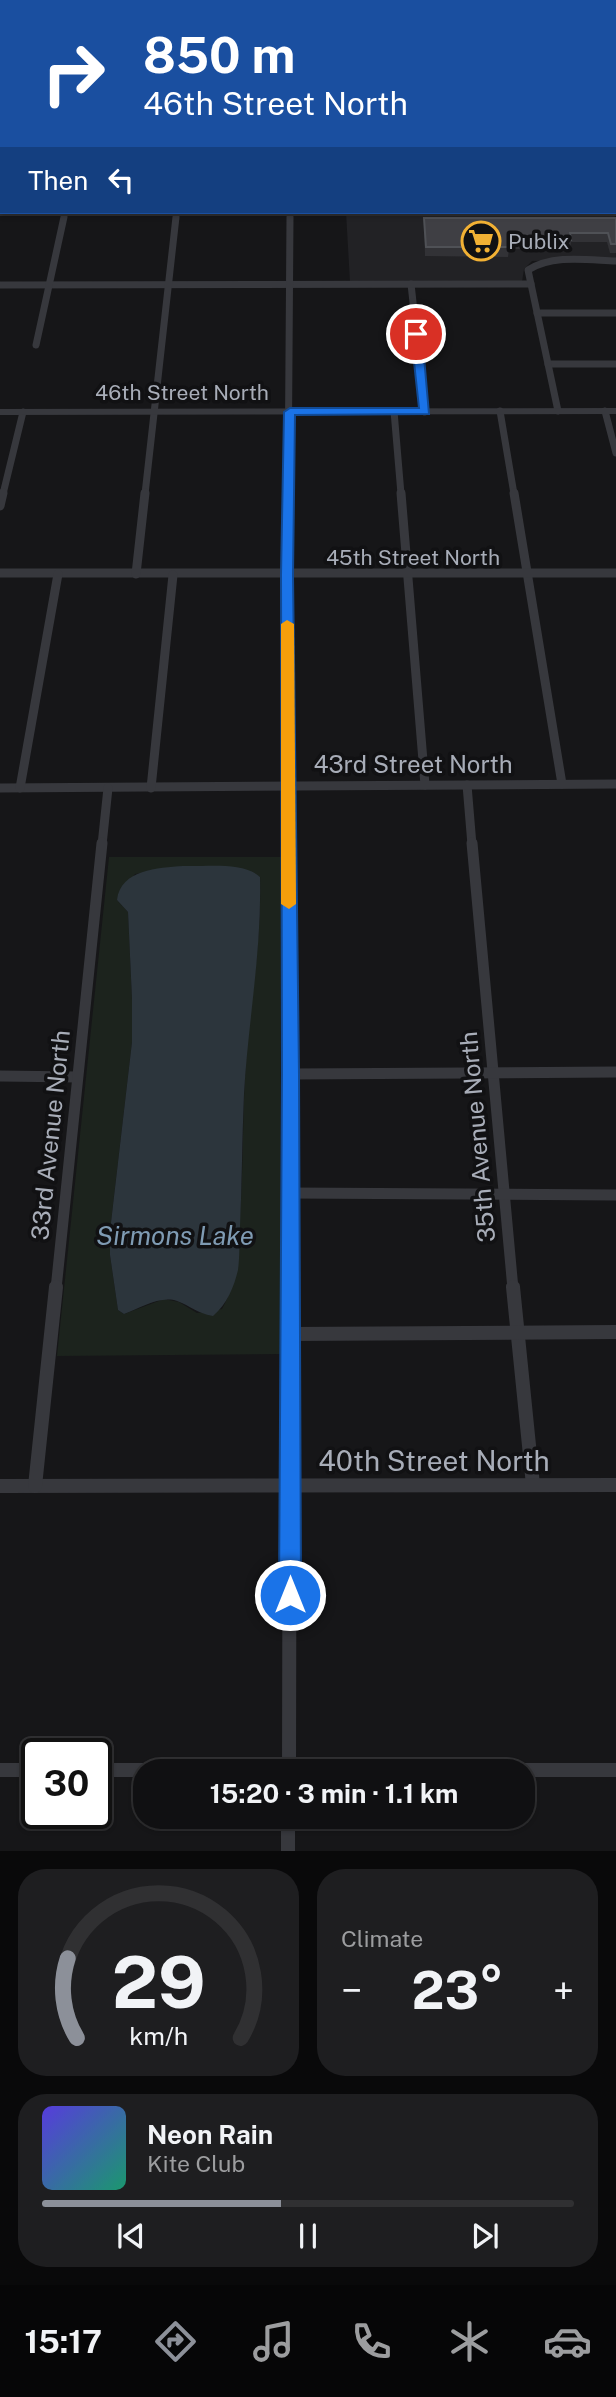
<!DOCTYPE html>
<meta charset="utf-8">
<style>
body{margin:0;font-family:"Public Sans",sans-serif;background:#1e1e20;color:#f1f3f6;height:100vh;display:flex;flex-direction:column;font-size:26px;white-space:nowrap}
*{box-sizing:border-box;margin:0}
p{font-size:23px;color:#9c9d9f}
.icon{flex:none;width:38px;height:38px;fill:none;stroke:currentColor;stroke-width:2;stroke-linecap:round;stroke-linejoin:round}
.map{position:relative;height:1851px;overflow:hidden}
.panel{display:flex;flex-direction:column;gap:18px;padding:18px;background:#09090a;flex:1}
.panel>*{flex:none}
.hud{position:absolute;left:0px;top:0px;width:616px;height:214px;box-shadow:0 2px 5px #0004,0 0 0 2px #303032;background:#1a4fa0;color:#fff;overflow:hidden}
.speed{position:absolute;left:21px;top:1738px;display:flex;gap:14px;font-size:35px;font-weight:700;text-align:center}
.speed>*{display:grid;place-content:center;width:91px;height:91px;border-radius:50%;background:#101012;box-shadow:0 2px 5px #0004,0 0 0 2px #303032;line-height:1}
.speed .limit{border:4px solid #111;border-radius:10px;background:#fff;color:#111}
.pin{position:absolute;display:grid;place-items:center;width:60px;height:60px;color:#fff;margin:-30px;border:4px solid #fff;border-radius:50%;box-shadow:0 2px 7px #0007}
.me{position:absolute;width:77px;margin:-38px;rotate:0deg;stroke-linejoin:round;filter:drop-shadow(0 0 5px #0008)}
.turn{display:flex;align-items:center;gap:24px;height:147px;padding:0 28px;font-size:32px}
.turn .icon{width:91px;height:91px;stroke-width:2.5}
.turn b{display:block;font-size:49px;line-height:60px}
.then{display:flex;align-items:center;height:66px;padding:0 28px;background:#0003;gap:14px;font-size:26px}
.big{font-size:52px;font-weight:700;line-height:1.1}
.panel .card{flex:1;display:flex;flex-direction:column;justify-content:center;gap:10px;min-width:0;padding:0 24px;border-radius:28px;background:#1e1e20}
.panel .dial{align-items:center;gap:0}
.dial svg{height:182px;overflow:visible;fill:none;stroke:#303032;stroke-width:7;stroke-linecap:round;text-anchor:middle}
.dial text{fill:#f1f3f6;stroke:none}
.song{display:flex;align-items:center;gap:21px}
.cover{width:84px;height:84px;border-radius:10px;background:linear-gradient(135deg,hsl(250 70% 55%),hsl(160 70% 35%))}
.played{height:7px;border-radius:4px;background:linear-gradient(90deg,#8c9099 45%,#303032 45%)}
.keys{display:flex;justify-content:space-around;direction:ltr}
.heat{display:flex;justify-content:space-between;align-items:center;font-size:38px;direction:ltr}
.panel .tiles{flex:1;display:grid;gap:18px;grid-template-columns:1fr 1fr}
.card:last-child{grid-column:span 2}
.trip{position:absolute;left:133px;top:1759px;width:402px;height:70px;border-radius:28px;background:#101012;box-shadow:0 2px 5px #0004,0 0 0 2px #303032;font-weight:700;line-height:70px;text-align:center}
.menu{display:flex;height:112px;justify-content:space-around;align-items:center;background:#060607;color:#9c9d9f}
.menu .icon{width:49px;height:49px}
.menu .selected{color:#8c9099}
.menu b{font-size:32px;color:#f1f3f6}
.map>svg:first-child{display:block}
</style>
<div class="map">
<svg width="616" height="1851" viewBox="0 0 616 1851">
<rect width="100%" height="100%" fill="#161618"/>
<!-- built -->
<polygon fill="#222225" points="614,188 616,259 532,261 524,269 522,282 350,282 346,212 614,212"/>
<!-- green -->
<path fill="#1c231d" fill-rule="evenodd" d="M109,857h172l-1,497 -223,2zM183,866l57,2 20,9c2,57 -8,113 -13,170 -5,56 -3,113 -7,170 -2,33 -1,62 -18,92l-25,4 -18,-11 -15,-3 -40,15 -6,-4 -8,-55v-24l22,-189v-43l-4,-87 -11,-12 18,-26z"/>
<!-- water -->
<path fill="#2c353c" d="M183,866c22,1 60,-5 77,11 2,73 -12,145 -16,217 -2,45 -2,89 -4,133 -1,14 0,29 -2,43 -4,17 -11,34 -25,46 -17,-3 -22,-10 -36,-15 -16,-6 -37,7 -53,13l-6,-4 -8,-55v-24l22,-189v-43l-4,-87 -11,-12c4,-31 41,-32 66,-34z"/>
<g fill="none" stroke-linecap="round" stroke-linejoin="round">
<!-- minor-far4 -->
<g stroke="#37383d" stroke-width="5">
<polyline points="0,65 2,59"/>
<polyline points="614,114 616,119"/>
<polyline points="64,218 65,212"/>
<polyline points="176,218 177,212"/>
<polyline points="290,218 290,212"/>
</g>
<!-- minor-far3 -->
<g stroke="#37383d" stroke-width="7">
<polyline points="411,284 425,412"/>
<polyline points="0,285 531,284"/>
<polyline points="537,313 616,313"/>
<polyline points="36,345 64,217"/>
<polyline points="548,364 616,364"/>
<polyline points="394,411 401,494"/>
<polyline points="500,411 514,494"/>
<path d="M558,411l-30,-141c25,-16 60,-10 88,-9"/>
<polyline points="605,411 616,453"/>
<polyline points="3,494 23,412"/>
<polyline points="145,494 176,217"/>
<polyline points="288,494 290,217"/>
</g>
<!-- minor-far2 -->
<g stroke="#37383d" stroke-width="9">
<polyline points="288,493 289,845"/>
<polyline points="401,493 425,785"/>
<polyline points="514,493 562,784"/>
<polyline points="0,506 3,493"/>
<polyline points="0,573 616,573"/>
<polyline points="136,574 145,493"/>
<polyline points="467,785 472,845"/>
<polyline points="0,788 616,784"/>
<polyline points="20,788 58,574"/>
<polyline points="151,788 173,575"/>
<polyline points="102,845 108,788"/>
</g>
<!-- minor-far1 -->
<g stroke="#37383d" stroke-width="11">
<polyline points="289,843 290,1289"/>
<polyline points="472,843 513,1289"/>
<polyline points="291,1074 616,1072"/>
<polyline points="0,1076 77,1077"/>
<polyline points="290,1193 616,1195"/>
<polyline points="56,1289 102,843"/>
</g>
<!-- minor -->
<g stroke="#37383d" stroke-width="14">
<polyline points="513,1287 533,1485"/>
<polyline points="291,1334 616,1332"/>
<polyline points="0,1486 616,1485"/>
<polyline points="35,1486 56,1287"/>
<polyline points="0,1770 37,1770"/>
<polyline points="96,1770 616,1770"/>
<polyline points="289,1771 290,1287"/>
<polyline points="288,1816 288,1851"/>
</g>
<!-- tertiary -->
<polygon fill="#37383d" fill-rule="evenodd" points="616,408 616,414 0,415 0,409"/>
<!-- secondary -->
<g fill="#45474d" fill-rule="evenodd">
<rect x="614" y="175" width="2" height="6"/>
<rect x="0" y="179" width="2" height="6"/>
</g>
</g>
<!-- wall -->
<polygon fill="#323236" points="424,218 616,218 616,253 610,253 607,242 571,242 570,249 509,249 508,257 425,256"/>
<!-- building -->
<polygon fill="#3f3f44" stroke="#4f5156" stroke-width="2" points="424,218 616,218 616,244 611,244 608,233 570,233 571,240 508,240 509,247 426,247"/>
<!-- route -->
<polygon fill="#1a73e8" stroke="#114b97" stroke-width="2" points="416,331 422,334 429,414 295,415 293,575 299,1074 301,1595 297,1603 290,1606 282,1603 279,1595 282,1074 281,575 284,412 290,408 419,408 411,334"/>
<!-- slow -->
<polygon fill="#f59e0b" points="287,620 294,624 296,904 289,909 281,904 281,624"/>
<!-- icons -->
<defs>
<symbol id="supermarket-ring" viewBox="-11 -11 22 22"><circle r="9.5" fill="#111113" stroke="#f2b134" stroke-width="1.5"/><path d="M-6-5.5h2.5l.6 2H6L4.5 2H-2.5L-4.4-4H-6ZM-1.5 3.2a1.3 1.3 0 1 0 .1 0ZM3 3.2a1.3 1.3 0 1 0 .1 0Z" fill="#f2b134"/></symbol>
</defs>
<g fill-rule="evenodd">
<use href="#supermarket-ring" x="459" y="219" width="44" height="44"/>
</g>
<g text-anchor="middle" dominant-baseline="central" stroke-width="7" stroke-linejoin="round" paint-order="stroke">
<!-- far-poi labels -->
<g font-size="21" fill="#a8adb8" stroke="#111113" text-anchor="start">
<text x="508" y="241">Publix</text>
</g>
<!-- far-street labels -->
<g font-size="21" fill="#a8adb8" stroke="#111113">
<text x="182" y="392">46th Street North</text>
<text x="413" y="557">45th Street North</text>
</g>
<!-- street labels -->
<g font-size="24" fill="#a8adb8" stroke="#111113">
<text x="413" y="764">43rd Street North</text>
<text transform="translate(50 1135) rotate(-84)">33rd Avenue North</text>
<text transform="translate(477 1137) rotate(-95)">35th Avenue North</text>
</g>
<!-- water labels -->
<g font-size="26" font-style="italic" fill="#7f9bb3" stroke="#111113">
<text x="175" y="1235">Sirmons Lake</text>
</g>
<!-- near-street labels -->
<g font-size="28" fill="#a8adb8" stroke="#111113">
<text x="434" y="1460">40th Street North</text>
</g>
</g>
</svg>
<div class="speed"><div class="limit">30</div></div>
<div class="pin" style="left:416px;top:334px;background:#d93025"><svg class="icon" aria-label="arrive" viewBox="0 0 24 24"><path d="M6 21V4h12l-3 4 3 4H6"/></svg></div>
<svg class="me" style="left:290px;top:1595px" viewBox="-20 -20 40 40"><circle r="17" fill="#1a73e8" stroke="#fff" stroke-width="3"/><path d="M0-11L8 9 0 5-8 9z" fill="#fff"/></svg>
<div class="trip">15:20 · 3 min · 1.1 km</div>
<div class="hud">
<div class="turn"><svg class="icon" aria-label="right" viewBox="0 0 24 24"><path d="M7 20v-9h11M14 6l5 5-5 5"/></svg><div><b>850 m</b>46th Street North</div></div>
<div class="then">Then<svg class="icon" aria-label="left" viewBox="0 0 24 24"><path d="M17 20v-9H6M10 6l-5 5 5 5"/></svg></div>
</div>
</div>
<section class="panel">
<div class="tiles">
<div class="card dial"><svg viewBox="0 0 100 80">
<path d="M14 69A42 42 0 1 1 86 69"/>
<path d="M14 69A42 42 0 0 1 10 34" stroke="#8c9099"/>
<text x="50" y="56" font-size="32" font-weight="700">29</text>
<text x="50" y="72" font-size="11">km/h</text>
</svg></div>
<div class="card"><p>Climate</p>
<div class="heat"><a>−</a><b class="big">23°</b><a>+</a></div>
</div>
<div class="card">
<div class="song"><i class="cover"></i><div><b>Neon Rain</b><p>Kite Club</p></div></div>
<div class="played"></div>
<div class="keys"><svg class="icon" aria-label="previous" viewBox="0 0 24 24"><path d="M18 5L8 12l10 7zM5 5v14"/></svg><svg class="icon" aria-label="pause" viewBox="0 0 24 24"><path d="M8 5v14M16 5v14"/></svg><svg class="icon" aria-label="next" viewBox="0 0 24 24"><path d="M6 5l10 7-10 7zM19 5v14"/></svg></div>
</div>
</div>
</section>
<nav class="menu">
<b>15:17</b>
<svg class="icon selected" aria-label="directions" viewBox="0 0 24 24"><path d="M12 3l9 9-9 9-9-9zM9 14v-3h6M13 9l2 2-2 2"/></svg>
<svg class="icon" aria-label="music" viewBox="0 0 24 24"><path d="M9 18V5l10-2v13"/><circle cx="6" cy="18" r="3"/><circle cx="16" cy="16" r="3"/></svg>
<svg class="icon" aria-label="phone" viewBox="0 0 24 24"><path d="M5 4h4l2 5-3 2q2 4 5 5l2-3 5 2v4C11 20 4 13 5 4z"/></svg>
<svg class="icon" aria-label="climate" viewBox="0 0 24 24"><path d="M12 3v18M4 7l16 10M4 17L20 7"/></svg>
<svg class="icon" aria-label="car" viewBox="0 0 24 24"><path d="M5 17H2v-5l4-1 3-4h7l3 4 3 1v5h-3M9 17h6M6 11h13"/><circle cx="7" cy="17" r="2"/><circle cx="17" cy="17" r="2"/></svg>
</nav>
